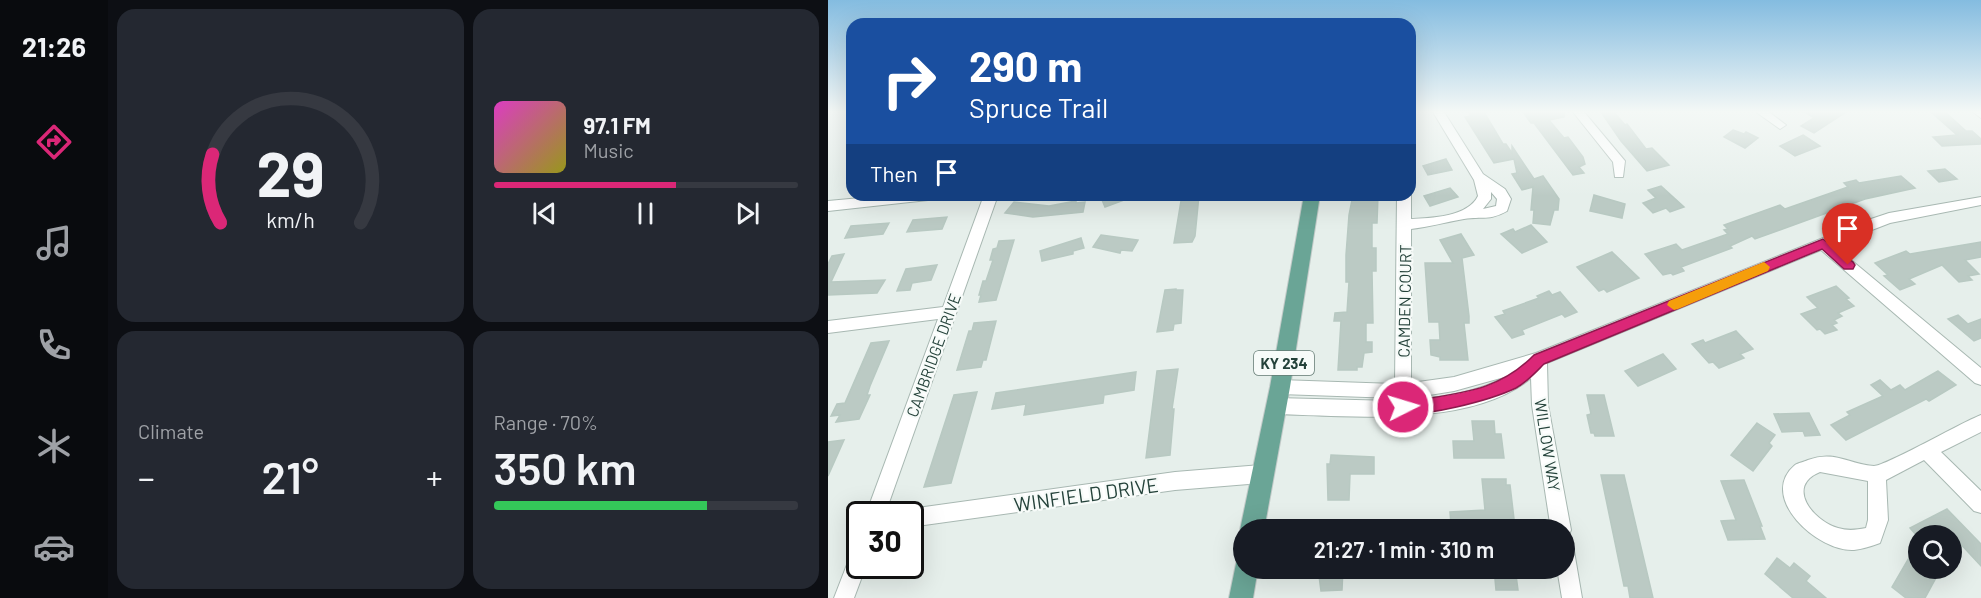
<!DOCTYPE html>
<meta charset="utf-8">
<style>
body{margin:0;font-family:Barlow,sans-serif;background:#242831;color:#f1f3f6;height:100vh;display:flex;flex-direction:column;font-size:22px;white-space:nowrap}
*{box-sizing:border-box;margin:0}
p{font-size:20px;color:#9ea1a6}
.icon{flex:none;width:33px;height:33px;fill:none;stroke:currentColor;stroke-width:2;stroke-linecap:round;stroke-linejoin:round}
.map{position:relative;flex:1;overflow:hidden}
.side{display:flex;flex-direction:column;gap:9px;padding:9px;background:#0d0f14;width:720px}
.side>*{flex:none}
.hud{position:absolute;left:18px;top:18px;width:570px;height:183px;border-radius:18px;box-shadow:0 6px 24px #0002;background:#1a4fa0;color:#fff;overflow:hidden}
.fabs{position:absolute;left:1080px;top:525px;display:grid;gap:12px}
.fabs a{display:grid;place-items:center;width:54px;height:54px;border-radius:50%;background:#171b24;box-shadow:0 6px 24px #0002;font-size:30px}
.speed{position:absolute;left:18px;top:501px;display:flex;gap:12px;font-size:30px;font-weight:700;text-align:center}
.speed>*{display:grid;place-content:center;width:78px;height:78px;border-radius:50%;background:#171b24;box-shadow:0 6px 24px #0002;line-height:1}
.speed .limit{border:3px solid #111;border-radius:9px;background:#fff;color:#111}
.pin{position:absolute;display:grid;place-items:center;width:51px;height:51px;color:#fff;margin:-62px -26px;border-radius:50% 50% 50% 0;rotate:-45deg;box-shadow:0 0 6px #0007}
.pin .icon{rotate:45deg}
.me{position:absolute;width:66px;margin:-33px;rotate:85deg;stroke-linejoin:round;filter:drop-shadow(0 0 4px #0008)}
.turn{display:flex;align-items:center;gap:21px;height:126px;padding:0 24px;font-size:27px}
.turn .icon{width:78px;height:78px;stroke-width:2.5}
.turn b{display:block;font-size:42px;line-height:51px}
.then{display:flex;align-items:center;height:57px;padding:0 24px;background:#0003;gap:12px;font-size:22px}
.big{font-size:45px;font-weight:600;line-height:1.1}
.side .tile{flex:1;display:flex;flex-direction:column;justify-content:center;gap:9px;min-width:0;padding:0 21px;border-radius:18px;background:#242831}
.side .dial{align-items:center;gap:0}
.dial svg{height:156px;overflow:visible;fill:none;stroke:#363941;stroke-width:7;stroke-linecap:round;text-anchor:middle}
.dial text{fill:#f1f3f6;stroke:none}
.song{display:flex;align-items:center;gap:18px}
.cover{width:72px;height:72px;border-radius:9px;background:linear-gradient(135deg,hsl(310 70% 55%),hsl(60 70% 35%))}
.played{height:6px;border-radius:3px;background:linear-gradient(90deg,#db2777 60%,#363941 60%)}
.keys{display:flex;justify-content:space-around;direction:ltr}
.heat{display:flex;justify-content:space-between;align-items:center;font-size:33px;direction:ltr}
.charge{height:9px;border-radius:4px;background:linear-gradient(90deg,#34c759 70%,#363941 0)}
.side .tiles{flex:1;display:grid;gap:9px;grid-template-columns:repeat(2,1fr)}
.trip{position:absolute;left:405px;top:519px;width:342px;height:60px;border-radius:30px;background:#171b24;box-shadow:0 6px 24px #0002;font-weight:600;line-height:60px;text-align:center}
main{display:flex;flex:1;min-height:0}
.menu{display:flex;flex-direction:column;width:108px;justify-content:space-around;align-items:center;background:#090b0e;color:#9ea1a6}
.menu .icon{width:42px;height:42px}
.menu .active{color:#db2777}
.menu b{font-size:27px;color:#f1f3f6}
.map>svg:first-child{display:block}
</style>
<main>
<nav class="menu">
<b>21:26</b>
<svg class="icon active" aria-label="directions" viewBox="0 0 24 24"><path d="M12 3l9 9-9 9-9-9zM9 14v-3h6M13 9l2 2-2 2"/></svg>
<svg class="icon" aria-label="music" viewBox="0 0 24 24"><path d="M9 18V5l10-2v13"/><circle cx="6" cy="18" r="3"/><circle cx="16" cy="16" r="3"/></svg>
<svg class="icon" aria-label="phone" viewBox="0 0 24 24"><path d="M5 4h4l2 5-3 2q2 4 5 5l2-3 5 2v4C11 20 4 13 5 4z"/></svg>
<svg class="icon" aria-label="climate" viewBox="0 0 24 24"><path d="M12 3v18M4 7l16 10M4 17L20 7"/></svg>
<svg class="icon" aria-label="car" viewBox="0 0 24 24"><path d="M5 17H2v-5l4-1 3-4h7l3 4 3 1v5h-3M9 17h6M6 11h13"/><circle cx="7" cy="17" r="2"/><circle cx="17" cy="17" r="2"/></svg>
</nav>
<section class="side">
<div class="tiles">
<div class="tile dial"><svg viewBox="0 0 100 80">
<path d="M14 69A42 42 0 1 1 86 69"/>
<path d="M14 69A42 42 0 0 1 10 34" stroke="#db2777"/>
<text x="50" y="56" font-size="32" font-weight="700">29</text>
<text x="50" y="72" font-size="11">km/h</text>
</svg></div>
<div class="tile">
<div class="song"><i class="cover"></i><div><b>97.1 FM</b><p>Music</p></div></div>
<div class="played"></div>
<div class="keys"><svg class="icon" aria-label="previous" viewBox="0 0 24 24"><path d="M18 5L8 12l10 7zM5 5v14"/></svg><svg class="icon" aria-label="pause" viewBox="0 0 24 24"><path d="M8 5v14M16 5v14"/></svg><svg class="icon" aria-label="next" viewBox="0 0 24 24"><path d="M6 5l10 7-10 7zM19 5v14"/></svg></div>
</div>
<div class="tile"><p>Climate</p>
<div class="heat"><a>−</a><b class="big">21°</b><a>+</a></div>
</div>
<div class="tile"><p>Range · 70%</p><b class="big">350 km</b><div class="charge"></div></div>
</div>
</section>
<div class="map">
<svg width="1153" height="598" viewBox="0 0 1153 598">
<rect width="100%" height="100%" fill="#e6efeb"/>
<!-- building -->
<g fill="#bbcac4" stroke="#b8c9c2" stroke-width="1.5">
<polygon points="641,112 656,112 675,144 678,144 684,153 684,146 706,179 715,176 731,199 730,210 726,210 722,225 705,223 706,210 703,210 705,187 694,190 684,174 689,173 686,159 666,163 637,117 643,116"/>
<polygon points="695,112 736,112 736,117 721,120 736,138 740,137 755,157 757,164 751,167 756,173 745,175 706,123 703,123"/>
<polygon points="773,112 786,112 797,125 799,124 818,149 824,148 841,165 819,171 793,141"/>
<polygon points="977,112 1018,112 986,133 973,126 986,118"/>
<polygon points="1103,112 1117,112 1138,131 1144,131 1153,139 1153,144 1114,146 1105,137 1129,135"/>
<polygon points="905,130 916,134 918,132 930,138 917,148 896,137"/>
<polygon points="975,135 992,146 967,156 952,146"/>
<polygon points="618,159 624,170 600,175 595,166"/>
<polygon points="1117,169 1129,179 1111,182 1100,171"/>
<polygon points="1073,176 1087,188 1037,199 927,239 924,236 902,246 904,248 853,267 856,271 845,275 843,273 835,275 817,254 848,244 854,250 900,234 896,230 900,229 896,225 952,205 957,209 1020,187 1016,183 1028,180 1031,183"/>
<polygon points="833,186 856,207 842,212 838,208 825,213 815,203 828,198 820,190"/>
<polygon points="622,188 630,197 602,206 596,196"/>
<polygon points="272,195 307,195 307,196 277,207"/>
<polygon points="354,195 371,195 367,236 364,242 346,243"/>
<polygon points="525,195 550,195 549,223 544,223 544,248 548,248 548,271 544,271 545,323 538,323 538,342 544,342 544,352 536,353 534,367 529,367 529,370 510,370 513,321 506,321 507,313 519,312 521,282 518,282 518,255 521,215"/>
<polygon points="766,195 797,204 794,218 762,211"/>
<polygon points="248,201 248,203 257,202 255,212 205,217 177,213 186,202 221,206"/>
<polygon points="119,217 114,229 79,232 85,220"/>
<polygon points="61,223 55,234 17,238 23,226"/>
<polygon points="703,225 719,242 694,253 673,234 685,229 687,232"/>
<polygon points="633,234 646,255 634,258 641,316 641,323 636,323 640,360 612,360 612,357 603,355 602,340 612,340 611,322 601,322 597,263 625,263 612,240"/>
<polygon points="273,235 310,240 304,251 293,250 292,253 265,247"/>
<polygon points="253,238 256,248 245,251 245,254 214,261 212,251"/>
<polygon points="186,240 168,300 151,302 153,295 151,295 155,281 158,281 165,260 162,260 165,249 169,248 171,241"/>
<polygon points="1153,242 1153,257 1137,260 1151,274 1140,276 1144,280 1131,282 1114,265 1081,279 1087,284 1072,290 1056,276 1060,275 1047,263 1078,251 1082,254"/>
<polygon points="784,252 811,278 779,292 776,289 771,291 749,267"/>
<polygon points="16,254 3,282 57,280 49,293 0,295 0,264 4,256"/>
<polygon points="109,265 103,280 84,283 82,290 69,291 78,269"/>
<polygon points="1008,286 1021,298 1018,299 1026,306 1010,313 1014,316 1006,320 1009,323 1004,325 1009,330 997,334 992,329 989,330 973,314 990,308 979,297"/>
<polygon points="348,289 348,290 355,290 353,323 346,324 345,330 329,332 337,290"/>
<polygon points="721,291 724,295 732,292 749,312 737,317 734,314 694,330 696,334 684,338 667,317 677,314 675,311 711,298 709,296"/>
<polygon points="1130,315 1140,324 1153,319 1153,338 1146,341 1120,319"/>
<polygon points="168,321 158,360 155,360 153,367 129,370 141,331 144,331 146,323"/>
<polygon points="908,331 925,349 912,354 916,358 891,368 885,362 881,363 864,344 875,340 877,343"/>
<polygon points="61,341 42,386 39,395 42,395 31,419 8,422 12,415 3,416 9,404 17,403 43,343"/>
<polygon points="835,354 848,369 810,386 797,371"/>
<polygon points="350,369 344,409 346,409 342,455 318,458 329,371"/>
<polygon points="1110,371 1128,385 1101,401 1098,399 1018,440 1003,425 1022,415 1019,412 1055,396 1043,385 1052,380 1063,390 1072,385 1077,390"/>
<polygon points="308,372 306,390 276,395 275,403 196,415 198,404 164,409 168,393"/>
<polygon points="149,392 123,483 96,487 126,395"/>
<polygon points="759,395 776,395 786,436 767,436 766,433 763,433 759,415 763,414"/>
<polygon points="981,413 992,435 977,436 975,431 954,432 946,414"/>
<polygon points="644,421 666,421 667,434 673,434 676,458 626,458 625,441 646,441"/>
<polygon points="929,423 947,435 941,443 944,446 925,471 903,455"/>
<polygon points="16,440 0,476 0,442"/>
<polygon points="503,455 546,457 546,474 522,474 521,500 500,500 499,464 502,464"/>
<polygon points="773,475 796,475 825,598 802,598 800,586 796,586"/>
<polygon points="654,479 678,479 678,485 682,485 686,519 682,519 683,526 623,525 622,512 657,510"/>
<polygon points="916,480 934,526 932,526 937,539 900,540 893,521 908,520 893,481"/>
<polygon points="1119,509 1153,544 1153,566 1128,539 1124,541 1124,536 1089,536 1082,528"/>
<polygon points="1082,556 1090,562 1090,568 1099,568 1109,576 1097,598 1078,598 1064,587"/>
<polygon points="949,558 962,568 966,563 982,576 978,581 998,598 965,598 937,574"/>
<polygon points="490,568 515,568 514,590 493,591"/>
<polygon points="666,568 687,568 690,590 668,590"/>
</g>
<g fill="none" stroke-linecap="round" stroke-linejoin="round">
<defs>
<g id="minor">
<path d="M605,112h11l39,62 22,15 6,10 -4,12c-17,10 -25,5 -43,8 -18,3 -35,8 -53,10v154l43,-6 82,-24 332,-133 21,-7 92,-16v8l-91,18 -57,22 148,123v17l-6,-2 -154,-133 -274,113 1,42 23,125 -3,7 -4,1v-8h-13l-19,-125 -1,-27c-60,50 -181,38 -255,36l-6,-3 -3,-5 3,-5 6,-3 119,3v-3l-115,-4 -6,-2 -2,-5 2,-5 6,-2 115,4 2,-189h14v24c20,-1 57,-2 67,-23l-4,-16zM663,192l6,7 -1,7 -13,3 8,-10zM680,376c-30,16 -63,21 -97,24v-2l43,-7z"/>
<polygon points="745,112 756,112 797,161 795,177 787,177 785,162"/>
<polygon points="928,112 941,112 958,125 952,129"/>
<polygon points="1145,112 1153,112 1153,118"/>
<polygon points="65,195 116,195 109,199 0,211 0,201"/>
<polygon points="156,195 170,195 57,514 38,514 110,319 0,333 0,321 115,307"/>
<path d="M1153,415v17l-40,20 40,39v22l-7,-2 -50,-51 -38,20 2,40 -8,23c-8,3 -18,6 -26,7 -36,2 -97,-53 -59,-85 3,-2 9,-3 13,-5 26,-10 41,4 66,6 12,0 88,-44 107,-51zM992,472l48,9v39l-2,8c-10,2 -18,3 -28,0 -25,-7 -53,-42 -18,-56z"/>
<polygon points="433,465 439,468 442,474 439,480 433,483 347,490 82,527 82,514 74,514 82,509 347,472"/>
<polygon points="736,541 743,544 746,551 754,598 734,598 729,568 736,568"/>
<polygon points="32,546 32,566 38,566 26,598 6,598 25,549"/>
</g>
<g id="major">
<polygon points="476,195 492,195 462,387 436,530 416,530 416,538 412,530 442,387"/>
<polygon points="416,557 416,568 430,568 425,598 401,598 409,559"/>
</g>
</defs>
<!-- minor casing -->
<use href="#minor" stroke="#a8b8b2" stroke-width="2"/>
<!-- major casing -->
<use href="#major" stroke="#c2cac8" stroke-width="2"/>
<!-- minor -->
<use href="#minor" fill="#fff" fill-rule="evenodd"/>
<!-- major -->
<use href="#major" fill="#6aa596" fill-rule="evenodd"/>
</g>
<!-- sky -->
<linearGradient id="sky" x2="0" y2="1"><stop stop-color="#84bce0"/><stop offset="0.57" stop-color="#f4f8f6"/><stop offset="1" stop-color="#f4f8f6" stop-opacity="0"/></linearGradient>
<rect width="1153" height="196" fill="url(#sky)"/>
<!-- route -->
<path fill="#db2777" stroke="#8e194d" stroke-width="1.5" d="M995,239l30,23 2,3 -2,4h-9l-22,-20 -278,115c-9,9 -17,18 -28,24 -23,11 -96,32 -119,23l-2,-4 2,-5c11,-4 22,-3 33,-4 41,-6 74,-12 104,-43z"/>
<!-- slow -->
<polygon fill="#f59e0b" points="936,262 942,267 940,271 850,309 846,310 839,305 841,301"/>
<g text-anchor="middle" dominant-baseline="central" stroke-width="4.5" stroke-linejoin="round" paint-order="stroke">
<!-- shield labels -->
<rect fill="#f7fbf9" stroke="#637a73" stroke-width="1.5" x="426" y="351" width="60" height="24" rx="4.5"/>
<g font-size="15" font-weight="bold" fill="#24423a">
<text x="456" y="363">KY 234</text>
</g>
<!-- street labels -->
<g font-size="16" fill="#24423a" stroke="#f7fbf9">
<text transform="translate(576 301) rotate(-89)">CAMDEN COURT</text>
<text transform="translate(105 355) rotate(-70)">CAMBRIDGE DRIVE</text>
<text transform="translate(720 445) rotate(81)">WILLOW WAY</text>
</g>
<!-- near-street labels -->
<g font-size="20" fill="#24423a" stroke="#f7fbf9">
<text transform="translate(258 494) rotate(-8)">WINFIELD DRIVE</text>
</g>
</g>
</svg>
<div class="fabs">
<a><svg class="icon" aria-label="search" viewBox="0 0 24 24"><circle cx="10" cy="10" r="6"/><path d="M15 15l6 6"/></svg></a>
</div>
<div class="speed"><div class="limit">30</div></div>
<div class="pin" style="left:1020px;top:265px;background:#d93025"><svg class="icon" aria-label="arrive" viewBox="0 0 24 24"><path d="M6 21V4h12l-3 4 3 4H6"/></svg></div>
<svg class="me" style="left:575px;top:407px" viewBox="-20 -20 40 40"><circle r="17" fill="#db2777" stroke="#fff" stroke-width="3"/><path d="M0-11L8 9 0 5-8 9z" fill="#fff"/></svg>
<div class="trip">21:27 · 1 min · 310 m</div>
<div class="hud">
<div class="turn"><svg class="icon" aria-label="right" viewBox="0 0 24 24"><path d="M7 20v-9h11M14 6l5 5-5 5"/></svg><div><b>290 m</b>Spruce Trail</div></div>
<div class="then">Then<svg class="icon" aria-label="arrive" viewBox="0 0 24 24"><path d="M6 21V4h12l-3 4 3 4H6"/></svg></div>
</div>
</div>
</main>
